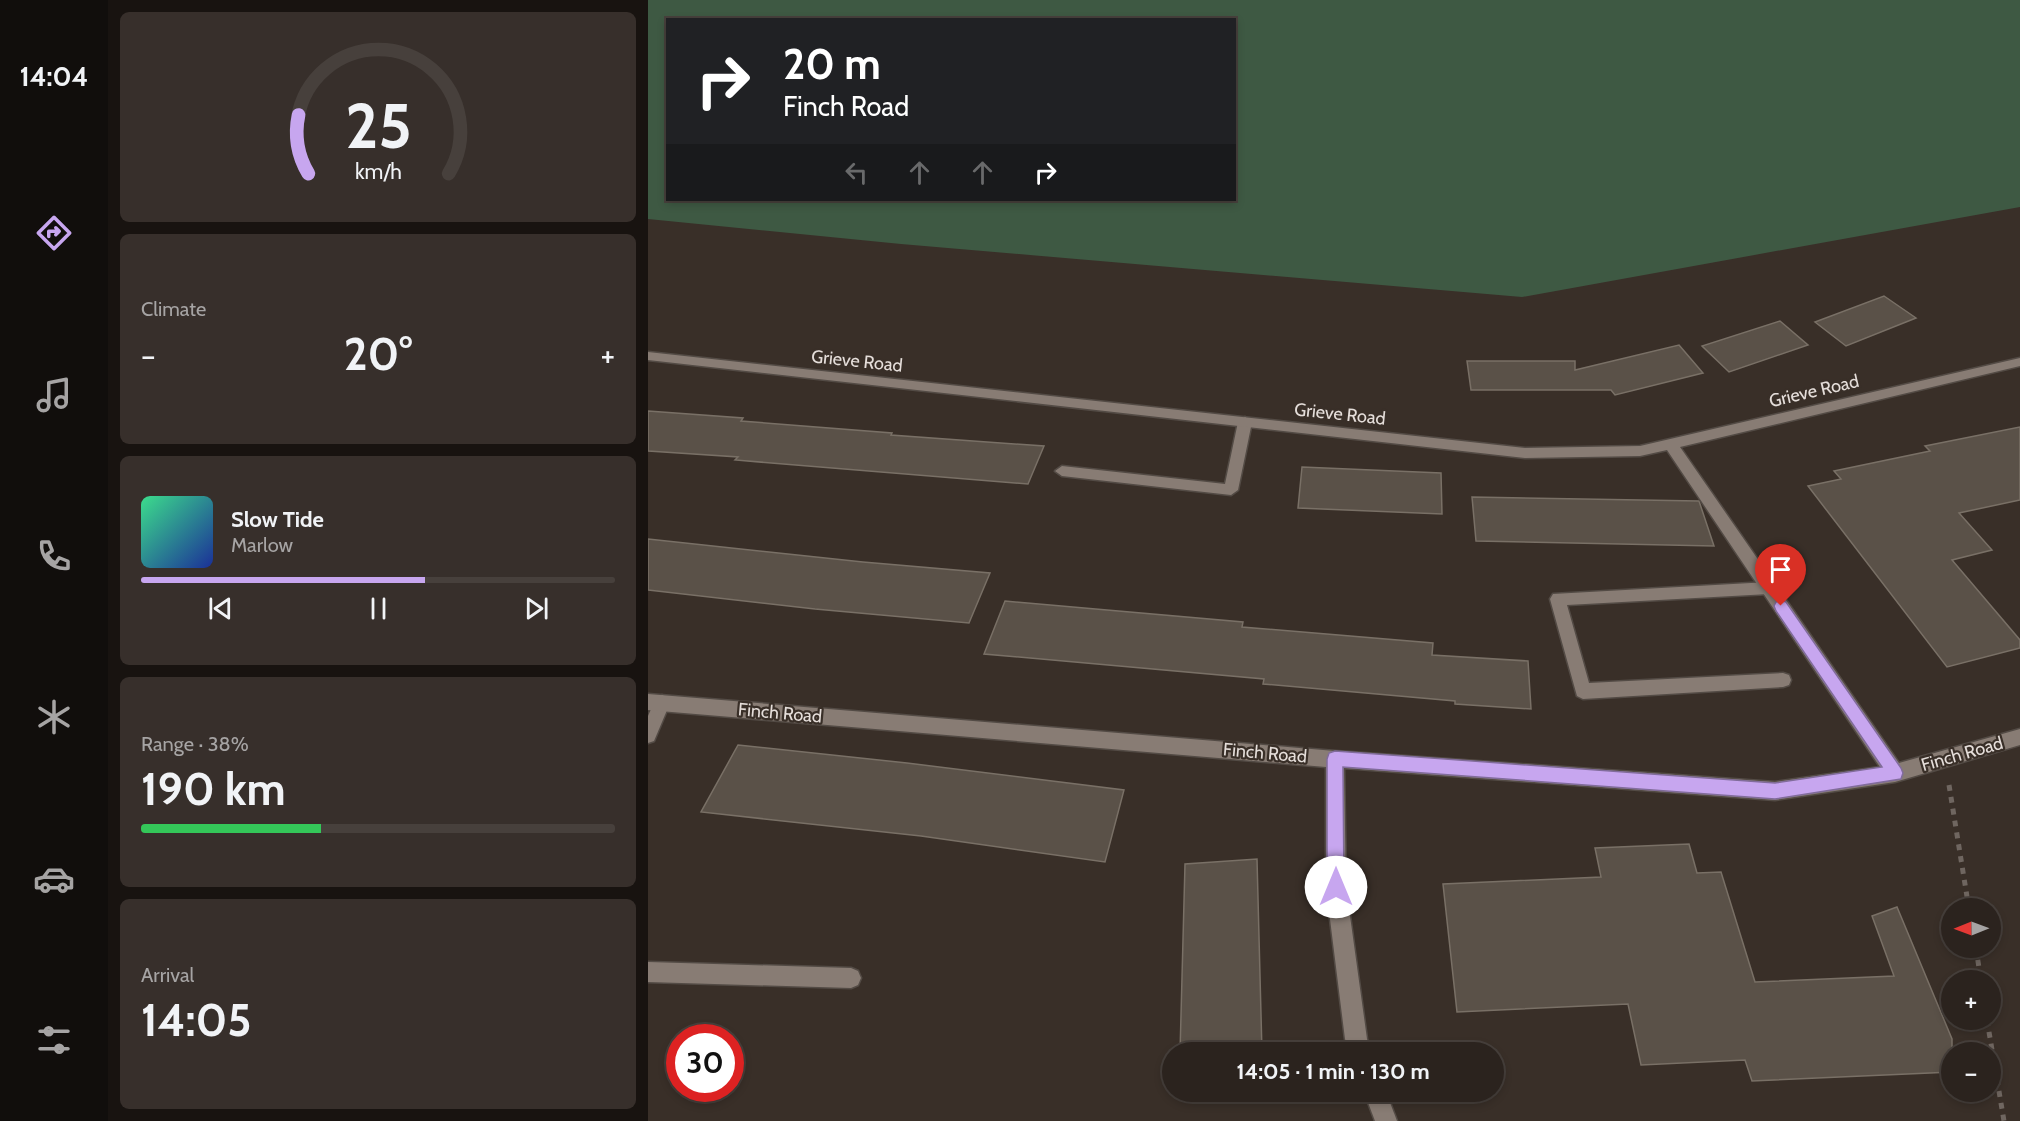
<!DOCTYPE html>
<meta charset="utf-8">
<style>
body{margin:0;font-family:Cabin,sans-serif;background:#372f2b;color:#f1f3f6;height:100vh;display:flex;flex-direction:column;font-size:22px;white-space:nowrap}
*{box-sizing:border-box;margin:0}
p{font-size:20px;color:#a6a4a4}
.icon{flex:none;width:33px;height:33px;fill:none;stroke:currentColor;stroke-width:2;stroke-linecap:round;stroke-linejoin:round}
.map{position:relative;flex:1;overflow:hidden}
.side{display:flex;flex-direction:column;gap:12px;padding:12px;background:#181310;width:540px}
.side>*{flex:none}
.top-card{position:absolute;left:18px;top:18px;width:570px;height:183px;border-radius:0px;box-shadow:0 3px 9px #0003,0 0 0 2px #47403c;background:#202124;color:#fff;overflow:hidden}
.needle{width:39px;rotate:269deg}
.buttons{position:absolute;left:1293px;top:898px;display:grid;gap:12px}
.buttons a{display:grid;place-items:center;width:60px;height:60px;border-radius:50%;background:#2b231e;box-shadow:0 3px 9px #0003,0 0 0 2px #47403c;font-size:30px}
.speed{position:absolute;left:18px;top:1024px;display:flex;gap:12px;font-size:30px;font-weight:700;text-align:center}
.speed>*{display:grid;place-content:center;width:78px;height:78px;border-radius:50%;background:#2b231e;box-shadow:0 3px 9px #0003,0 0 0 2px #47403c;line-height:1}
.speed .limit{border:9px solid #d22;background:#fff;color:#111}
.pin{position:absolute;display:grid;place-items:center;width:51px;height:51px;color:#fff;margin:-62px -26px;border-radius:50% 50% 50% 0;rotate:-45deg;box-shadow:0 0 6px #0007}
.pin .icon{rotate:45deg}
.me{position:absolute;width:66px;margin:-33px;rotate:0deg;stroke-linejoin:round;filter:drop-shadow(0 0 4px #0008)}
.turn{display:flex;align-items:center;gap:21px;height:126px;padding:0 18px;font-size:27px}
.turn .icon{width:78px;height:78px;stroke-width:2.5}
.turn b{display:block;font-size:42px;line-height:51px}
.lanes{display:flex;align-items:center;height:57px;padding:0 18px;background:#0003;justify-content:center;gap:30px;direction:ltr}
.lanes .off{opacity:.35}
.big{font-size:45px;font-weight:700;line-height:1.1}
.side .widget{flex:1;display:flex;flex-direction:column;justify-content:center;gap:9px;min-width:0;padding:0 21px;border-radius:9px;background:#372f2b}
.side .dial{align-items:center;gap:0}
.dial svg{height:156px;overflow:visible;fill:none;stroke:#47403c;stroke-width:7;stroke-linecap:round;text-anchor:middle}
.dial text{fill:#f1f3f6;stroke:none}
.song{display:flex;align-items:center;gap:18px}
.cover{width:72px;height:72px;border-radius:9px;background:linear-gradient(135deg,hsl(150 70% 55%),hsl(230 70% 35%))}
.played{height:6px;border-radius:3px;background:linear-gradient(90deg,#c7a6ef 60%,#47403c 60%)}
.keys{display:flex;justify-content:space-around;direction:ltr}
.heat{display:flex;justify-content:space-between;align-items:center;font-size:33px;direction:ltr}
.charge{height:9px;border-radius:4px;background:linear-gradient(90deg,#34c759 38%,#47403c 0)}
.trip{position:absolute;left:514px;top:1042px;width:342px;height:60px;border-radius:30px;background:#2b231e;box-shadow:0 3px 9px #0003,0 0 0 2px #47403c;font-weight:700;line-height:60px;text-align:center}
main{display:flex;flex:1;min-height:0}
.dock{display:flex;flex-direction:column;width:108px;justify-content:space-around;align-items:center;background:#110e0c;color:#a6a4a4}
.dock .icon{width:42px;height:42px}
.dock .current{color:#c7a6ef}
.dock b{font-size:27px;color:#f1f3f6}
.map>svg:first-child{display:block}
</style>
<main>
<nav class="dock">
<b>14:04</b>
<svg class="icon current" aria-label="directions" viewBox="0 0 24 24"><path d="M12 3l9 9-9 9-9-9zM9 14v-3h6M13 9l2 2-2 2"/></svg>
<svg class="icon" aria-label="music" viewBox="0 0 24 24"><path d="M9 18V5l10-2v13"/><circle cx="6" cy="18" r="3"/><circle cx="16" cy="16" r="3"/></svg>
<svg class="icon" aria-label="phone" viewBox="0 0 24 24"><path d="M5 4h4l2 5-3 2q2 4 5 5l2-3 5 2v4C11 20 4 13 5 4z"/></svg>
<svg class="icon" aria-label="climate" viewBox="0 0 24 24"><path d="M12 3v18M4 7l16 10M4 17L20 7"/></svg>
<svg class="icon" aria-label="car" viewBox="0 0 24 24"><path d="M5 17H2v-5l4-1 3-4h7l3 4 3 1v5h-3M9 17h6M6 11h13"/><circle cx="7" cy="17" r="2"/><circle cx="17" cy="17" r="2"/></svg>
<svg class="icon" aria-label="filters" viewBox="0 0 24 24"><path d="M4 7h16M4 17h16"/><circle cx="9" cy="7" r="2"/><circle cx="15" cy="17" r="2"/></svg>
</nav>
<section class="side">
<div class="widget dial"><svg viewBox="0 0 100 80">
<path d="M14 69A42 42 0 1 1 86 69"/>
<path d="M14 69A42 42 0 0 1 9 39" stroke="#c7a6ef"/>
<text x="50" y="56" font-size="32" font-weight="700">25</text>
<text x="50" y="72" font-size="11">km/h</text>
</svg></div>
<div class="widget"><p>Climate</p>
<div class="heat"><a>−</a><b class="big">20°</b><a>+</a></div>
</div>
<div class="widget">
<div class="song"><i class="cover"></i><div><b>Slow Tide</b><p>Marlow</p></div></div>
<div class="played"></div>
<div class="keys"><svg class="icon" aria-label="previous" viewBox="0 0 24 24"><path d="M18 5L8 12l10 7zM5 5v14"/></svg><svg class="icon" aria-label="pause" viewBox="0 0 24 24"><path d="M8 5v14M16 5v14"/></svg><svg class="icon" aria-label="next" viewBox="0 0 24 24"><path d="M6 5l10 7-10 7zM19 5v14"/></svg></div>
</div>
<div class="widget"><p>Range · 38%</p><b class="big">190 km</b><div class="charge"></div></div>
<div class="widget"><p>Arrival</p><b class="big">14:05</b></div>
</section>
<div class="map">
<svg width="1372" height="1121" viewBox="0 0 1372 1121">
<rect width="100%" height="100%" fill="#392f28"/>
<!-- green -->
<path fill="#3e5943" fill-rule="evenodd" d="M0,0h1372v207l-498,90 -621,-53 -253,-25zM20,20h566v180h-566z"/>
<!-- building -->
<g fill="#5a5148" stroke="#797066" stroke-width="1.5">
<polygon points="1236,296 1268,318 1198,346 1167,322"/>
<polygon points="1132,321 1160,345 1081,372 1054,346"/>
<polygon points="1031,345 1055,373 967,395 963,390 823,390 819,361 927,361 927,370"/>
<polygon points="0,411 95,418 93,421 244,433 243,435 396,446 380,484 87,460 90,457 0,451"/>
<polygon points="1372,427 1372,500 1311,513 1344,550 1304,560 1372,640 1372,648 1299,667 1160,486 1193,479 1186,471 1282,451 1277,446"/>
<polygon points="654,467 793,473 794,514 650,508"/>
<polygon points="824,497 1051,501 1066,546 828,541"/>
<polygon points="0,539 215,562 342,573 321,623 167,609 0,590"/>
<polygon points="357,601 595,622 594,627 785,643 784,655 880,661 883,709 807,704 807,701 615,684 616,679 336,654"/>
<polygon points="90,745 259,763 476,790 457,862 273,836 53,812"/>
<polygon points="1041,844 1049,873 1073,872 1107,982 1246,976 1224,916 1249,907 1304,1039 1304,1072 1104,1081 1097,1060 993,1065 980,1004 809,1012 795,884 953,877 947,848"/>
<polygon points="609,859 614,1053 532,1053 537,864"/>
</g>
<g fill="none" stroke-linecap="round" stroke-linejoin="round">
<defs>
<g id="service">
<polygon points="597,417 604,422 590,490 583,495 414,476 407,471 414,466 577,484 590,422"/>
<polygon points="1121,582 1126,583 1129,588 1126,593 1121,594 919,605 941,683 1135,673 1141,675 1143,680 1141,685 1135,687 935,699 929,696 902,599 905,594"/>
<polygon points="14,695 20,698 22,703 6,741 0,743 0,716 8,698"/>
<polygon points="0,962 203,968 210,971 213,978 210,985 203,988 0,982"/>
</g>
<g id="minor">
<polygon points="0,352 877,448 992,446 1372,358 1372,366 1032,447 1251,763 1372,729 1372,745 1247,782 1127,800 696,768 698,887 719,1039 724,1053 702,1053 697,1039 678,887 678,767 0,710 0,694 687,751 1127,782 1232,767 1019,450 992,456 877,458 0,360"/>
<polygon points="716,1092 738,1092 749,1121 727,1121"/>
</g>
</defs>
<!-- service casing -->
<use href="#service" stroke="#534b45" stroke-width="3"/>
<!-- minor casing -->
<use href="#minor" stroke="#534b45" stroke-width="3"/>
<!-- path -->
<g stroke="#6f6660" stroke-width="5" stroke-dasharray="6 6" stroke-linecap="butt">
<polyline points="1301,785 1321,909"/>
<polyline points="1328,948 1333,981"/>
<polyline points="1339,1020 1356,1121"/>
</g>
<!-- service -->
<use href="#service" fill="#887c74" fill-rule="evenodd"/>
<!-- minor -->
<use href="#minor" fill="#887c74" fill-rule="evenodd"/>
</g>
<!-- route -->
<polygon fill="#c7a6ef" stroke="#816c9b" stroke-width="1.5" points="1133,600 1138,602 1253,768 1255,773 1253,779 1127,799 695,767 696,887 694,893 688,895 681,893 679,887 679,759 681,753 687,751 1127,783 1234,767 1128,611 1126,606 1128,602"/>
<g text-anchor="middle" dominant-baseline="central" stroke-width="4.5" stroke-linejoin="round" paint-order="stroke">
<!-- street labels -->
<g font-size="18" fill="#e5deda" stroke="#392f28">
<text transform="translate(209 361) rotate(6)">Grieve Road</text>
<text transform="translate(1166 391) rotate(-13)">Grieve Road</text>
<text transform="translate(692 414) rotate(6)">Grieve Road</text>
<text transform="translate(132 713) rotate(5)">Finch Road</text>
<text transform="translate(617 753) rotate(5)">Finch Road</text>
<text transform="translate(1314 754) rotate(-16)">Finch Road</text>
</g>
</g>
</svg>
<div class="buttons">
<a><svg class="needle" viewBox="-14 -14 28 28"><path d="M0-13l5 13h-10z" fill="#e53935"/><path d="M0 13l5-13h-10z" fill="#a6a4a4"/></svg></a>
<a>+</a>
<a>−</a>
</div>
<div class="speed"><div class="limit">30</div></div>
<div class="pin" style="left:1133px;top:606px;background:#d93025"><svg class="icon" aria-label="arrive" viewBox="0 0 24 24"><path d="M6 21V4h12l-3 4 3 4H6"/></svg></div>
<svg class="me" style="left:688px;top:887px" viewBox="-20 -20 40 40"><circle r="19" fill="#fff"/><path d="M0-13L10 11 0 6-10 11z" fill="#c7a6ef"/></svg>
<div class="trip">14:05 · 1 min · 130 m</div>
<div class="top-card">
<div class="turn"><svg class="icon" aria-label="right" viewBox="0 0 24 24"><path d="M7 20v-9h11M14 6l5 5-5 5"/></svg><div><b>20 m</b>Finch Road</div></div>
<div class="lanes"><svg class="icon off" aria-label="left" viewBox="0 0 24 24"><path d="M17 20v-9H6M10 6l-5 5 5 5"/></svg><svg class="icon off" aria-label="ahead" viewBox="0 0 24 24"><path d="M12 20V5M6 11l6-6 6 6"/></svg><svg class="icon off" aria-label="ahead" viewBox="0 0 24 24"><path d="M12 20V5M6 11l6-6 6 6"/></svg><svg class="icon" aria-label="right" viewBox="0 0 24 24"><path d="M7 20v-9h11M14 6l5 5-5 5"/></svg></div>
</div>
</div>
</main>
